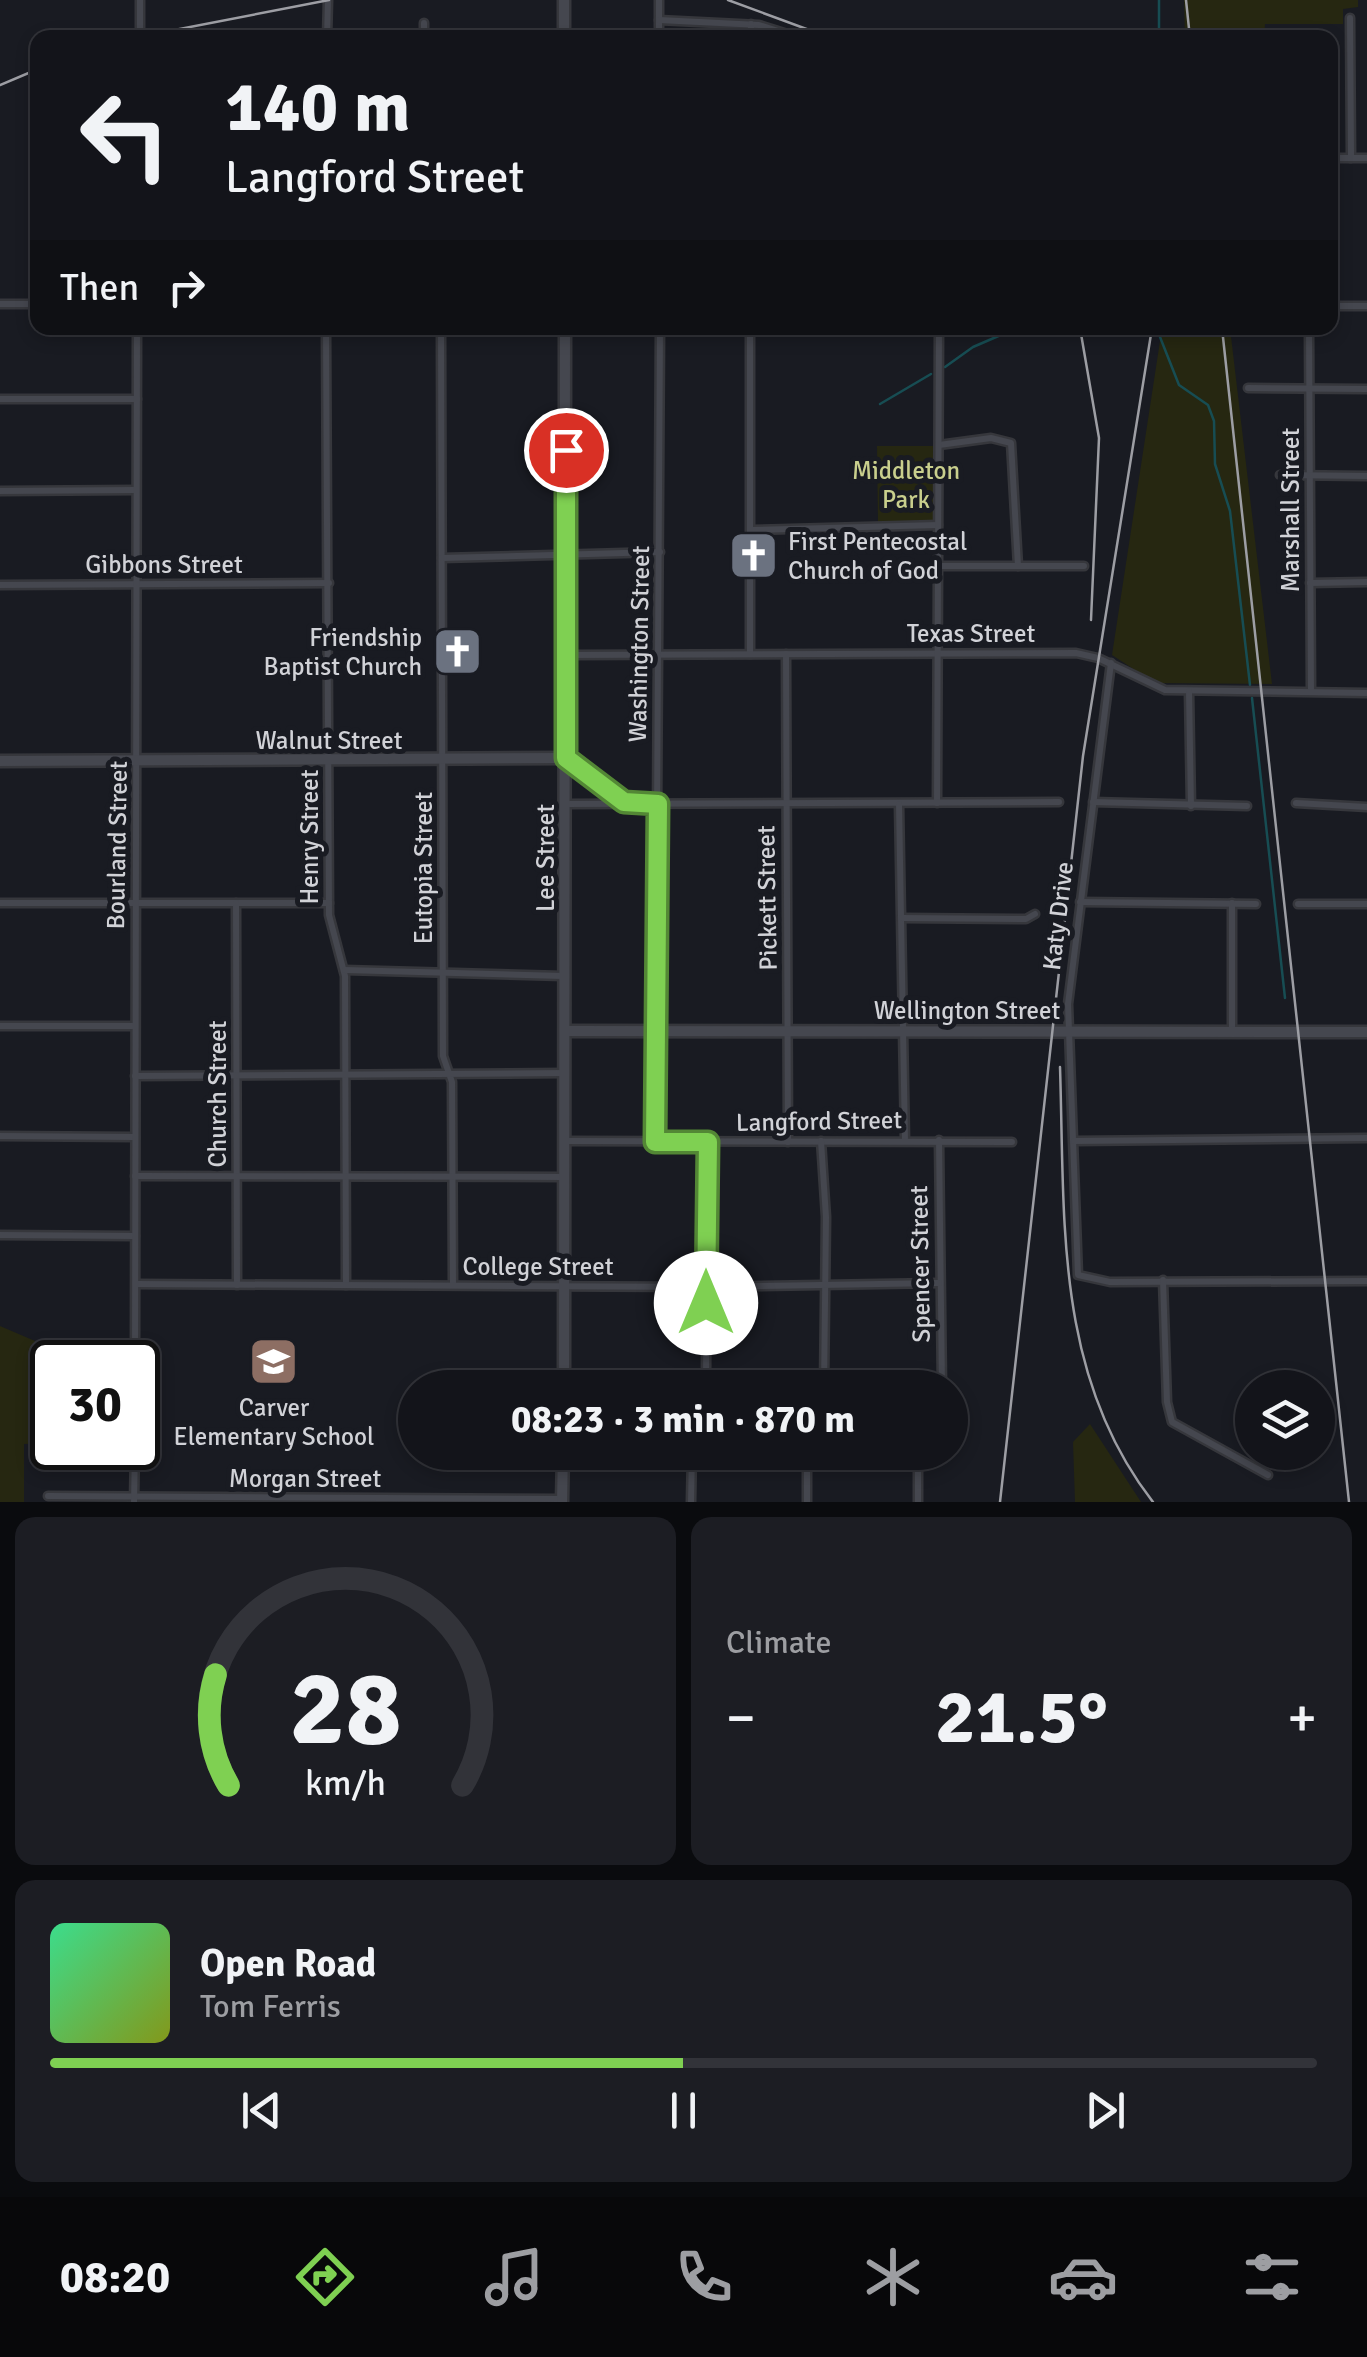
<!DOCTYPE html>
<meta charset="utf-8">
<style>
body{margin:0;font-family:Signika,sans-serif;background:#1c1d23;color:#f1f3f6;height:100vh;display:flex;flex-direction:column;font-size:38px;white-space:nowrap}
*{box-sizing:border-box;margin:0}
p{font-size:32px;color:#9d9ea2}
.icon{flex:none;width:55px;height:55px;fill:none;stroke:currentColor;stroke-width:2;stroke-linecap:round;stroke-linejoin:round}
.map{position:relative;height:1502px;overflow:hidden}
.side{display:flex;flex-direction:column;gap:15px;padding:15px;background:#0a0b0e;flex:1}
.side>*{flex:none}
.hud{position:absolute;left:30px;top:30px;width:1308px;height:305px;border-radius:20px;box-shadow:0 5px 15px #0003,0 0 0 2px #323339;background:#13141a;color:#f1f3f6;overflow:hidden}
.fabs{position:absolute;left:1235px;top:1370px;display:grid;gap:20px}
.fabs a{display:grid;place-items:center;width:100px;height:100px;border-radius:50%;background:#13141a;box-shadow:0 5px 15px #0003,0 0 0 2px #323339;font-size:50px}
.speed{position:absolute;left:30px;top:1340px;display:flex;gap:20px;font-size:50px;font-weight:700;text-align:center}
.speed>*{display:grid;place-content:center;width:130px;height:130px;border-radius:50%;background:#13141a;box-shadow:0 5px 15px #0003,0 0 0 2px #323339;line-height:1}
.speed .limit{border:5px solid #111;border-radius:15px;background:#fff;color:#111}
.pin{position:absolute;display:grid;place-items:center;width:85px;height:85px;color:#fff;margin:-42px;border:5px solid #fff;border-radius:50%;box-shadow:0 2px 10px #0007}
.me{position:absolute;width:110px;margin:-55px;rotate:0deg;stroke-linejoin:round;filter:drop-shadow(0 0 8px #0008)}
.turn{display:flex;align-items:center;gap:35px;height:210px;padding:0 30px;font-size:45px}
.turn .icon{width:130px;height:130px;stroke-width:2.5}
.turn b{display:block;font-size:70px;line-height:85px}
.then{display:flex;align-items:center;height:95px;padding:0 30px;background:#0003;gap:20px;font-size:38px}
.big{font-size:75px;font-weight:700;line-height:1.1}
.side .tile{flex:1;display:flex;flex-direction:column;justify-content:center;gap:15px;min-width:0;padding:0 35px;border-radius:20px;background:#1c1d23}
.side .dial{align-items:center;gap:0}
.dial svg{height:260px;overflow:visible;fill:none;stroke:#323339;stroke-width:7;stroke-linecap:round;text-anchor:middle}
.dial text{fill:#f1f3f6;stroke:none}
.song{display:flex;align-items:center;gap:30px}
.cover{width:120px;height:120px;border-radius:15px;background:linear-gradient(135deg,hsl(150 70% 55%),hsl(70 70% 35%))}
.played{height:10px;border-radius:5px;background:linear-gradient(90deg,#7fd052 50%,#323339 50%)}
.keys{display:flex;justify-content:space-around;direction:ltr}
.heat{display:flex;justify-content:space-between;align-items:center;font-size:55px;direction:ltr}
.side .tiles{flex:1;display:grid;gap:15px;grid-template-columns:1fr 1fr}
.tile:last-child{grid-column:span 2}
.trip{position:absolute;left:398px;top:1370px;width:570px;height:100px;border-radius:50px;background:#13141a;box-shadow:0 5px 15px #0003,0 0 0 2px #323339;font-weight:700;line-height:100px;text-align:center}
.tabs{display:flex;height:160px;justify-content:space-around;align-items:center;background:#08080a;color:#9d9ea2}
.tabs .icon{width:70px;height:70px}
.tabs .active{color:#7fd052}
.tabs b{font-size:45px;color:#f1f3f6}
.map>svg:first-child{display:block}
</style>
<div class="map">
<svg width="1367" height="1502" viewBox="0 0 1367 1502">
<rect width="100%" height="100%" fill="#191b22"/>
<!-- green -->
<g fill="#262711">
<polygon points="1184,0 1358,0 1358,7 1343,9 1343,24 1265,24 1264,37 1185,38"/>
<polygon points="1162,328 1230,328 1272,684 1155,683 1112,655"/>
<polygon points="877,446 933,446 933,522 878,523"/>
<polygon points="0,1326 84,1362 52,1362 52,1443 24,1444 24,1502 0,1502"/>
<polygon points="1090,1424 1141,1502 1075,1502 1073,1442"/>
</g>
<g fill="none" stroke-linecap="round" stroke-linejoin="round">
<!-- stream -->
<g stroke="#174d53" stroke-width="2.5">
<polyline points="1159,0 1159,38"/>
<polyline points="1160,337 1179,385 1208,405 1214,421 1215,464 1230,511 1250,685"/>
<polyline points="945,367 973,347 1017,328"/>
<polyline points="880,404 931,374"/>
<polyline points="1252,698 1285,998"/>
</g>
<defs>
<g id="street">
<polyline points="659,0 659,38"/>
<polyline points="1350,18 1351,158"/>
<polyline points="659,20 759,25 800,38"/>
<polyline points="424,23 424,38"/>
<polyline points="140,38 140,0"/>
<polyline points="327,38 328,0"/>
<polyline points="751,38 751,24"/>
<polyline points="1330,158 1367,158"/>
<polyline points="0,304 38,304"/>
<polyline points="1330,306 1367,306"/>
<polyline points="326,328 329,915 345,976 346,1285"/>
<polyline points="441,328 443,1056 452,1082 453,1285"/>
<polyline points="1309,328 1311,691"/>
<polyline points="1248,388 1367,389"/>
<polyline points="0,399 137,399"/>
<polyline points="939,445 991,438 1011,443 1018,566"/>
<polyline points="1280,475 1367,476"/>
<polyline points="0,491 136,490"/>
<polyline points="751,530 938,525"/>
<polyline points="442,558 660,552"/>
<polyline points="937,566 1084,566"/>
<polyline points="1310,583 1367,582"/>
<polyline points="0,585 329,583"/>
<polyline points="750,654 750,328"/>
<polyline points="786,654 788,1142"/>
<polyline points="567,655 1076,653 1098,658 1165,690 1367,693"/>
<polyline points="1111,663 1068,1004 1078,1275 1110,1282 1367,1281"/>
<polyline points="1189,691 1191,806"/>
<polyline points="566,758 626,802"/>
<polyline points="1093,802 1247,806"/>
<polyline points="937,803 939,328"/>
<polyline points="1296,803 1367,807"/>
<polyline points="565,804 1059,802"/>
<polyline points="899,804 905,1141"/>
<polyline points="1080,902 1256,904"/>
<polyline points="0,903 329,903"/>
<polyline points="236,903 237,1285"/>
<polyline points="1298,904 1367,904"/>
<polyline points="902,918 1026,919 1035,914"/>
<polyline points="345,970 563,976"/>
<polyline points="0,1026 135,1026"/>
<polyline points="1232,1032 1232,903"/>
<polyline points="135,1076 565,1073"/>
<polyline points="0,1136 135,1137"/>
<polyline points="939,1140 942,1388"/>
<polyline points="566,1141 1012,1142"/>
<polyline points="821,1141 826,1217 824,1388"/>
<polyline points="1074,1141 1367,1138"/>
<polyline points="655,1142 660,328"/>
<polyline points="135,1176 565,1177"/>
<polyline points="0,1235 135,1236"/>
<polyline points="1163,1280 1167,1402 1172,1422 1268,1475"/>
<polyline points="136,1284 707,1287 939,1283"/>
<polyline points="135,1362 137,328"/>
<polyline points="706,1388 707,1142"/>
<polyline points="918,1452 918,1502"/>
<polyline points="48,1496 561,1499"/>
<polyline points="134,1502 135,1448"/>
<polyline points="691,1502 692,1452"/>
<polyline points="807,1502 807,1452"/>
</g>
<g id="secondary">
<polyline points="564,0 564,38"/>
<polyline points="0,761 566,758"/>
<polyline points="566,1031 1367,1032"/>
<polyline points="564,1388 565,328"/>
<polyline points="562,1502 563,1452"/>
</g>
</defs>
<!-- street casing -->
<use href="#street" stroke="#36373c" stroke-width="11"/>
<!-- secondary casing -->
<use href="#secondary" stroke="#36373c" stroke-width="15"/>
<!-- street -->
<use href="#street" stroke="#45474f" stroke-width="6"/>
<!-- secondary -->
<use href="#secondary" stroke="#45474f" stroke-width="10"/>
<!-- rail -->
<g stroke="#9d9ea4" stroke-width="2.5">
<polyline points="728,0 831,38"/>
<polyline points="1186,0 1190,38"/>
<polyline points="133,38 329,0"/>
<polyline points="0,85 38,69"/>
<polyline points="1080,328 1099,438 1091,620"/>
<polyline points="1222,328 1349,1502"/>
<path d="M1060,1067c5,153 -6,308 93,435"/>
<polyline points="1000,1502 1083,756 1152,328"/>
</g>
</g>
<g fill="none" stroke-linecap="round" stroke-linejoin="round">
<defs>
<polyline id="route" points="566,450 566,758 624,802 658,804 655,1142 708,1142 706,1303"/>
</defs>
<!-- route casing -->
<use href="#route" stroke="#538735" stroke-width="25"/>
<!-- route -->
<use href="#route" stroke="#7fd052" stroke-width="18"/>
</g>
<!-- icons -->
<defs>
<symbol id="church-square" viewBox="-11 -11 22 22"><rect x="-9" y="-9" width="18" height="18" rx="4" fill="#6b7280" stroke="#191b22"/><path d="M-1.2-6h2.4v3.5h3.3v2.4h-3.3V6h-2.4V-.1h-3.3v-2.4h3.3Z" fill="#fff"/></symbol>
<symbol id="school-square" viewBox="-11 -11 22 22"><rect x="-9" y="-9" width="18" height="18" rx="4" fill="#8d6e63" stroke="#191b22"/><path d="M0-5L7-2L0 1L-7-2ZM-4 1L0 2.5L4 1V4Q0 6-4 4Z" fill="#fff"/></symbol>
</defs>
<g fill-rule="evenodd">
<use href="#church-square" x="726" y="528" width="55" height="55"/>
<use href="#church-square" x="430" y="624" width="55" height="55"/>
<use href="#school-square" x="246" y="1334" width="55" height="55"/>
</g>
<g text-anchor="middle" dominant-baseline="central" stroke-width="10" stroke-linejoin="round" paint-order="stroke">
<!-- park labels -->
<g font-size="25" fill="#c9cf8d" stroke="#191b22">
<text x="906" y="470">Middleton<tspan x="906" dy="29">Park</tspan></text>
</g>
<!-- street labels -->
<g font-size="25" fill="#d1d2d7" stroke="#191b22">
<text transform="translate(1290 510) rotate(-90)">Marshall Street</text>
<text x="164" y="564">Gibbons Street</text>
<text x="971" y="633">Texas Street</text>
<text transform="translate(639 644) rotate(-89)">Washington Street</text>
<text x="329" y="740">Walnut Street</text>
<text transform="translate(309 837) rotate(-90)">Henry Street</text>
<text transform="translate(117 845) rotate(-89)">Bourland Street</text>
<text transform="translate(545 858) rotate(-90)">Lee Street</text>
<text transform="translate(423 868) rotate(-90)">Eutopia Street</text>
<text transform="translate(767 898) rotate(-91)">Pickett Street</text>
<text transform="translate(1058 916) rotate(-83)">Katy Drive</text>
<text x="967" y="1010">Wellington Street</text>
<text transform="translate(217 1094) rotate(-90)">Church Street</text>
<text transform="translate(819 1121) rotate(-1)">Langford Street</text>
<text transform="translate(920 1264) rotate(-91)">Spencer Street</text>
<text x="538" y="1266">College Street</text>
<text x="305" y="1478">Morgan Street</text>
</g>
<!-- poi labels -->
<g font-size="25" fill="#d1d2d7" stroke="#191b22" text-anchor="start">
<text x="788" y="541">First Pentecostal<tspan x="788" dy="29">Church of God</tspan></text>
<text x="422" y="637" text-anchor="end">Friendship<tspan x="422" dy="29">Baptist Church</tspan></text>
<text x="274" y="1407" text-anchor="middle">Carver<tspan x="274" dy="29">Elementary School</tspan></text>
</g>
</g>
</svg>
<div class="fabs">
<a><svg class="icon" aria-label="layers" viewBox="0 0 24 24"><path d="M12 4l9 5-9 5-9-5zM3 14l9 5 9-5"/></svg></a>
</div>
<div class="speed"><div class="limit">30</div></div>
<div class="pin" style="left:566px;top:450px;background:#d93025"><svg class="icon" aria-label="arrive" viewBox="0 0 24 24"><path d="M6 21V4h12l-3 4 3 4H6"/></svg></div>
<svg class="me" style="left:706px;top:1303px" viewBox="-20 -20 40 40"><circle r="19" fill="#fff"/><path d="M0-13L10 11 0 6-10 11z" fill="#7fd052"/></svg>
<div class="trip">08:23 · 3 min · 870 m</div>
<div class="hud">
<div class="turn"><svg class="icon" aria-label="left" viewBox="0 0 24 24"><path d="M17 20v-9H6M10 6l-5 5 5 5"/></svg><div><b>140 m</b>Langford Street</div></div>
<div class="then">Then<svg class="icon" aria-label="right" viewBox="0 0 24 24"><path d="M7 20v-9h11M14 6l5 5-5 5"/></svg></div>
</div>
</div>
<section class="side">
<div class="tiles">
<div class="tile dial"><svg viewBox="0 0 100 80">
<path d="M14 69A42 42 0 1 1 86 69"/>
<path d="M14 69A42 42 0 0 1 10 35" stroke="#7fd052"/>
<text x="50" y="56" font-size="32" font-weight="700">28</text>
<text x="50" y="72" font-size="11">km/h</text>
</svg></div>
<div class="tile"><p>Climate</p>
<div class="heat"><a>−</a><b class="big">21.5°</b><a>+</a></div>
</div>
<div class="tile">
<div class="song"><i class="cover"></i><div><b>Open Road</b><p>Tom Ferris</p></div></div>
<div class="played"></div>
<div class="keys"><svg class="icon" aria-label="previous" viewBox="0 0 24 24"><path d="M18 5L8 12l10 7zM5 5v14"/></svg><svg class="icon" aria-label="pause" viewBox="0 0 24 24"><path d="M8 5v14M16 5v14"/></svg><svg class="icon" aria-label="next" viewBox="0 0 24 24"><path d="M6 5l10 7-10 7zM19 5v14"/></svg></div>
</div>
</div>
</section>
<nav class="tabs">
<b>08:20</b>
<svg class="icon active" aria-label="directions" viewBox="0 0 24 24"><path d="M12 3l9 9-9 9-9-9zM9 14v-3h6M13 9l2 2-2 2"/></svg>
<svg class="icon" aria-label="music" viewBox="0 0 24 24"><path d="M9 18V5l10-2v13"/><circle cx="6" cy="18" r="3"/><circle cx="16" cy="16" r="3"/></svg>
<svg class="icon" aria-label="phone" viewBox="0 0 24 24"><path d="M5 4h4l2 5-3 2q2 4 5 5l2-3 5 2v4C11 20 4 13 5 4z"/></svg>
<svg class="icon" aria-label="climate" viewBox="0 0 24 24"><path d="M12 3v18M4 7l16 10M4 17L20 7"/></svg>
<svg class="icon" aria-label="car" viewBox="0 0 24 24"><path d="M5 17H2v-5l4-1 3-4h7l3 4 3 1v5h-3M9 17h6M6 11h13"/><circle cx="7" cy="17" r="2"/><circle cx="17" cy="17" r="2"/></svg>
<svg class="icon" aria-label="filters" viewBox="0 0 24 24"><path d="M4 7h16M4 17h16"/><circle cx="9" cy="7" r="2"/><circle cx="15" cy="17" r="2"/></svg>
</nav>
